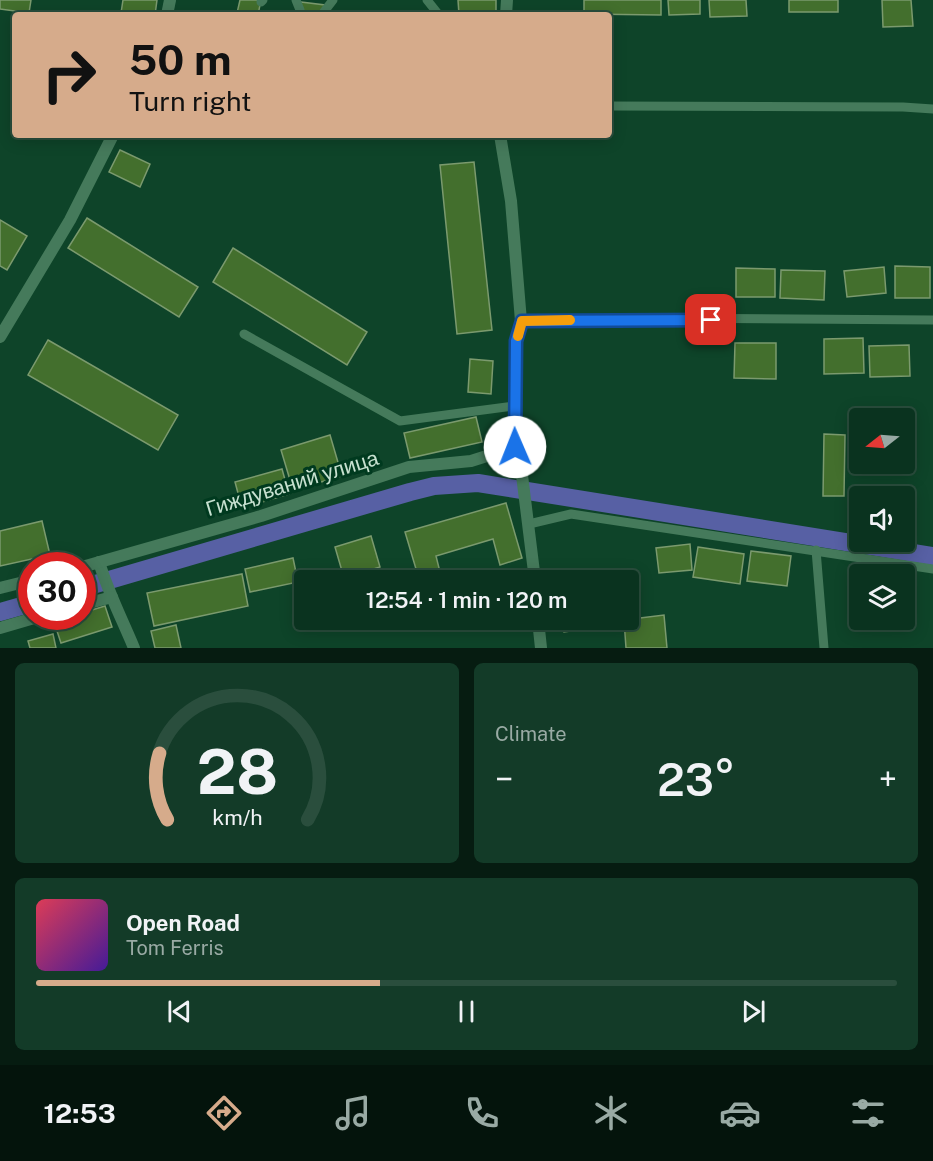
<!DOCTYPE html>
<meta charset="utf-8">
<style>
body{margin:0;font-family:"Public Sans",sans-serif;background:#133b28;color:#f1f3f6;height:100vh;display:flex;flex-direction:column;font-size:22px;white-space:nowrap}
*{box-sizing:border-box;margin:0}
p{font-size:20px;color:#99aaa4}
.icon{flex:none;width:33px;height:33px;fill:none;stroke:currentColor;stroke-width:2;stroke-linecap:round;stroke-linejoin:round}
.map{position:relative;height:648px;overflow:hidden}
.side{display:flex;flex-direction:column;gap:15px;padding:15px;background:#061c11;flex:1}
.side>*{flex:none}
.guide{position:absolute;left:12px;top:12px;width:600px;height:126px;border-radius:6px;box-shadow:0 3px 15px #0003,0 0 0 2px #2a4e3d;background:#d6ab8b;color:#111;overflow:hidden}
.needle{width:39px;rotate:253deg}
.controls{position:absolute;left:849px;top:408px;display:grid;gap:12px}
.controls a{display:grid;place-items:center;width:66px;height:66px;border-radius:6px;background:#0a331f;box-shadow:0 3px 15px #0003,0 0 0 2px #2a4e3d;font-size:30px}
.speed{position:absolute;left:18px;top:552px;display:flex;gap:12px;font-size:30px;font-weight:700;text-align:center}
.speed>*{display:grid;place-content:center;width:78px;height:78px;border-radius:50%;background:#0a331f;box-shadow:0 3px 15px #0003,0 0 0 2px #2a4e3d;line-height:1}
.speed .limit{border:9px solid #d22;background:#fff;color:#111}
.pin{position:absolute;display:grid;place-items:center;width:51px;height:51px;color:#fff;margin:-26px;border-radius:12px;box-shadow:0 3px 9px #0006}
.me{position:absolute;width:66px;margin:-33px;rotate:359deg;stroke-linejoin:round;filter:drop-shadow(0 0 4px #0008)}
.turn{display:flex;align-items:center;gap:21px;height:126px;padding:0 18px;font-size:27px}
.turn .icon{width:78px;height:78px;stroke-width:2.5}
.turn b{display:block;font-size:42px;line-height:51px}
.big{font-size:45px;font-weight:600;line-height:1.1}
.side .widget{flex:1;display:flex;flex-direction:column;justify-content:center;gap:9px;min-width:0;padding:0 21px;border-radius:9px;background:#133b28}
.side .dial{align-items:center;gap:0}
.dial svg{height:156px;overflow:visible;fill:none;stroke:#2a4e3d;stroke-width:7;stroke-linecap:round;text-anchor:middle}
.dial text{fill:#f1f3f6;stroke:none}
.song{display:flex;align-items:center;gap:18px}
.cover{width:72px;height:72px;border-radius:9px;background:linear-gradient(135deg,hsl(350 70% 55%),hsl(260 70% 35%))}
.played{height:6px;border-radius:3px;background:linear-gradient(90deg,#d6ab8b 40%,#2a4e3d 40%)}
.keys{display:flex;justify-content:space-around;direction:ltr}
.heat{display:flex;justify-content:space-between;align-items:center;font-size:33px;direction:ltr}
.side .tiles{flex:1;display:grid;gap:15px;grid-template-columns:1fr 1fr}
.widget:last-child{grid-column:span 2}
.trip{position:absolute;left:294px;top:570px;width:345px;height:60px;border-radius:6px;background:#0a331f;box-shadow:0 3px 15px #0003,0 0 0 2px #2a4e3d;font-weight:600;line-height:60px;text-align:center}
.tab-bar{display:flex;height:96px;justify-content:space-around;align-items:center;background:#04140c;color:#99aaa4}
.tab-bar .icon{width:42px;height:42px}
.tab-bar .on{color:#d6ab8b}
.tab-bar b{font-size:27px;color:#f1f3f6}
.map>svg:first-child{display:block}
</style>
<div class="map">
<svg width="933" height="648" viewBox="0 0 933 648">
<rect width="100%" height="100%" fill="#0e4429"/>
<g fill="none" stroke-linecap="round" stroke-linejoin="round">
<!-- canal -->
<g stroke="#5760a4" stroke-width="18">
<polyline points="82,588 410,492 434,486 478,483 933,556"/>
<polyline points="0,612 32,603"/>
</g>
</g>
<!-- building -->
<g fill="#436f2d" stroke="#7b9a6e" stroke-width="1.5">
<polygon points="0,0 31,0 29,13 0,9"/>
<polygon points="123,0 157,0 155,15 121,13"/>
<polygon points="240,0 261,0 258,15 237,13"/>
<polygon points="458,0 496,0 496,15 459,15"/>
<polygon points="584,0 661,0 661,15 584,14"/>
<polygon points="668,0 700,0 700,14 669,15"/>
<polygon points="709,0 746,0 747,16 710,17"/>
<rect x="789" y="0" width="49" height="12"/>
<polygon points="882,0 911,0 913,26 883,27"/>
<polygon points="301,2 325,5 323,15 300,15"/>
<polygon points="120,150 150,164 140,187 109,172"/>
<polygon points="474,162 492,330 457,334 440,165"/>
<polygon points="87,218 198,287 179,317 68,248"/>
<polygon points="0,220 27,236 7,270 0,266"/>
<polygon points="233,248 367,332 347,365 213,282"/>
<polygon points="895,266 930,267 930,298 895,298"/>
<polygon points="884,267 886,293 847,297 844,271"/>
<polygon points="736,268 775,269 775,297 736,297"/>
<polygon points="781,270 825,271 824,300 780,298"/>
<polygon points="863,338 864,373 824,374 824,339"/>
<polygon points="48,340 178,415 158,450 28,375"/>
<polygon points="735,343 776,343 776,379 734,378"/>
<polygon points="909,345 910,376 870,377 869,346"/>
<polygon points="470,359 493,361 491,394 468,392"/>
<polygon points="476,417 482,442 410,458 404,433"/>
<polygon points="824,434 845,435 844,496 823,496"/>
<polygon points="330,435 342,476 293,490 281,450"/>
<polygon points="282,469 289,494 242,508 235,482"/>
<polygon points="506,503 522,558 500,565 493,539 436,556 440,572 419,579 405,532"/>
<polygon points="42,521 50,555 0,566 0,531"/>
<polygon points="371,536 380,567 344,578 335,547"/>
<polygon points="690,544 692,570 659,573 656,548"/>
<polygon points="698,547 744,554 740,584 693,577"/>
<polygon points="751,551 791,556 787,586 747,581"/>
<polygon points="293,558 298,582 250,592 245,569"/>
<polygon points="242,574 248,606 154,626 147,593"/>
<polygon points="105,606 112,627 61,643 54,622 71,616 82,616 82,613"/>
<polygon points="664,615 667,648 626,648 624,620"/>
<polygon points="310,620 337,620 311,625"/>
<polygon points="562,620 598,620 599,627 564,632"/>
<polygon points="176,625 181,648 155,648 151,631"/>
<polygon points="53,634 56,648 30,648 28,641"/>
</g>
<g fill="none" stroke-linecap="round" stroke-linejoin="round">
<!-- lane -->
<g stroke="#457a5b" stroke-width="9">
<polyline points="296,0 300,10"/>
<polyline points="427,0 439,15"/>
<polyline points="261,2 263,0"/>
<polyline points="323,13 333,0"/>
<polyline points="609,106 903,107 933,109"/>
<polyline points="521,321 642,318 933,320"/>
<polyline points="244,334 400,421 514,406"/>
<polyline points="529,524 571,514 933,569"/>
<polyline points="816,550 824,648"/>
</g>
<!-- street -->
<g stroke="#457a5b" stroke-width="12">
<polyline points="167,15 170,0"/>
<polyline points="506,15 507,0"/>
<polyline points="500,135 511,201 521,321 516,341 515,447 519,451 535,580"/>
<polyline points="0,337 70,220 113,135"/>
<path d="M99,562c9,30 23,57 35,86"/>
<polyline points="82,567 261,516 409,467 471,461 515,447"/>
<polyline points="0,588 32,580"/>
<polyline points="82,605 112,597"/>
<polyline points="538,620 541,648"/>
<polyline points="0,628 41,616"/>
</g>
</g>
<g fill="none" stroke-linecap="round" stroke-linejoin="round">
<defs>
<polyline id="route" points="515,447 516,341 522,321 711,320"/>
</defs>
<!-- route casing -->
<use href="#route" stroke="#114b97" stroke-width="15"/>
<!-- route -->
<use href="#route" stroke="#1a73e8" stroke-width="10"/>
<!-- slow -->
<polyline stroke="#f59e0b" stroke-width="10" points="518,336 522,321 570,320"/>
</g>
<g text-anchor="middle" dominant-baseline="central" stroke-width="6" stroke-linejoin="round" paint-order="stroke">
<!-- street labels -->
<g font-size="21" fill="#c7e1d0" stroke="#003a1f">
<text transform="translate(292 483) rotate(-17)">Гиждуваний улица</text>
</g>
</g>
</svg>
<div class="controls">
<a><svg class="needle" viewBox="-14 -14 28 28"><path d="M0-13l5 13h-10z" fill="#e53935"/><path d="M0 13l5-13h-10z" fill="#99aaa4"/></svg></a>
<a><svg class="icon" aria-label="sound" viewBox="0 0 24 24"><path d="M4 9h4l5-4v14l-5-4H4zM17 9q2 3 0 6"/></svg></a>
<a><svg class="icon" aria-label="layers" viewBox="0 0 24 24"><path d="M12 4l9 5-9 5-9-5zM3 14l9 5 9-5"/></svg></a>
</div>
<div class="speed"><div class="limit">30</div></div>
<div class="pin" style="left:711px;top:320px;background:#d93025"><svg class="icon" aria-label="arrive" viewBox="0 0 24 24"><path d="M6 21V4h12l-3 4 3 4H6"/></svg></div>
<svg class="me" style="left:515px;top:447px" viewBox="-20 -20 40 40"><circle r="19" fill="#fff"/><path d="M0-13L10 11 0 6-10 11z" fill="#1a73e8"/></svg>
<div class="trip">12:54 · 1 min · 120 m</div>
<div class="guide">
<div class="turn"><svg class="icon" aria-label="right" viewBox="0 0 24 24"><path d="M7 20v-9h11M14 6l5 5-5 5"/></svg><div><b>50 m</b>Turn right</div></div>
</div>
</div>
<section class="side">
<div class="tiles">
<div class="widget dial"><svg viewBox="0 0 100 80">
<path d="M14 69A42 42 0 1 1 86 69"/>
<path d="M14 69A42 42 0 0 1 10 35" stroke="#d6ab8b"/>
<text x="50" y="56" font-size="32" font-weight="700">28</text>
<text x="50" y="72" font-size="11">km/h</text>
</svg></div>
<div class="widget"><p>Climate</p>
<div class="heat"><a>−</a><b class="big">23°</b><a>+</a></div>
</div>
<div class="widget">
<div class="song"><i class="cover"></i><div><b>Open Road</b><p>Tom Ferris</p></div></div>
<div class="played"></div>
<div class="keys"><svg class="icon" aria-label="previous" viewBox="0 0 24 24"><path d="M18 5L8 12l10 7zM5 5v14"/></svg><svg class="icon" aria-label="pause" viewBox="0 0 24 24"><path d="M8 5v14M16 5v14"/></svg><svg class="icon" aria-label="next" viewBox="0 0 24 24"><path d="M6 5l10 7-10 7zM19 5v14"/></svg></div>
</div>
</div>
</section>
<nav class="tab-bar">
<b>12:53</b>
<svg class="icon on" aria-label="directions" viewBox="0 0 24 24"><path d="M12 3l9 9-9 9-9-9zM9 14v-3h6M13 9l2 2-2 2"/></svg>
<svg class="icon" aria-label="music" viewBox="0 0 24 24"><path d="M9 18V5l10-2v13"/><circle cx="6" cy="18" r="3"/><circle cx="16" cy="16" r="3"/></svg>
<svg class="icon" aria-label="phone" viewBox="0 0 24 24"><path d="M5 4h4l2 5-3 2q2 4 5 5l2-3 5 2v4C11 20 4 13 5 4z"/></svg>
<svg class="icon" aria-label="climate" viewBox="0 0 24 24"><path d="M12 3v18M4 7l16 10M4 17L20 7"/></svg>
<svg class="icon" aria-label="car" viewBox="0 0 24 24"><path d="M5 17H2v-5l4-1 3-4h7l3 4 3 1v5h-3M9 17h6M6 11h13"/><circle cx="7" cy="17" r="2"/><circle cx="17" cy="17" r="2"/></svg>
<svg class="icon" aria-label="filters" viewBox="0 0 24 24"><path d="M4 7h16M4 17h16"/><circle cx="9" cy="7" r="2"/><circle cx="15" cy="17" r="2"/></svg>
</nav>
